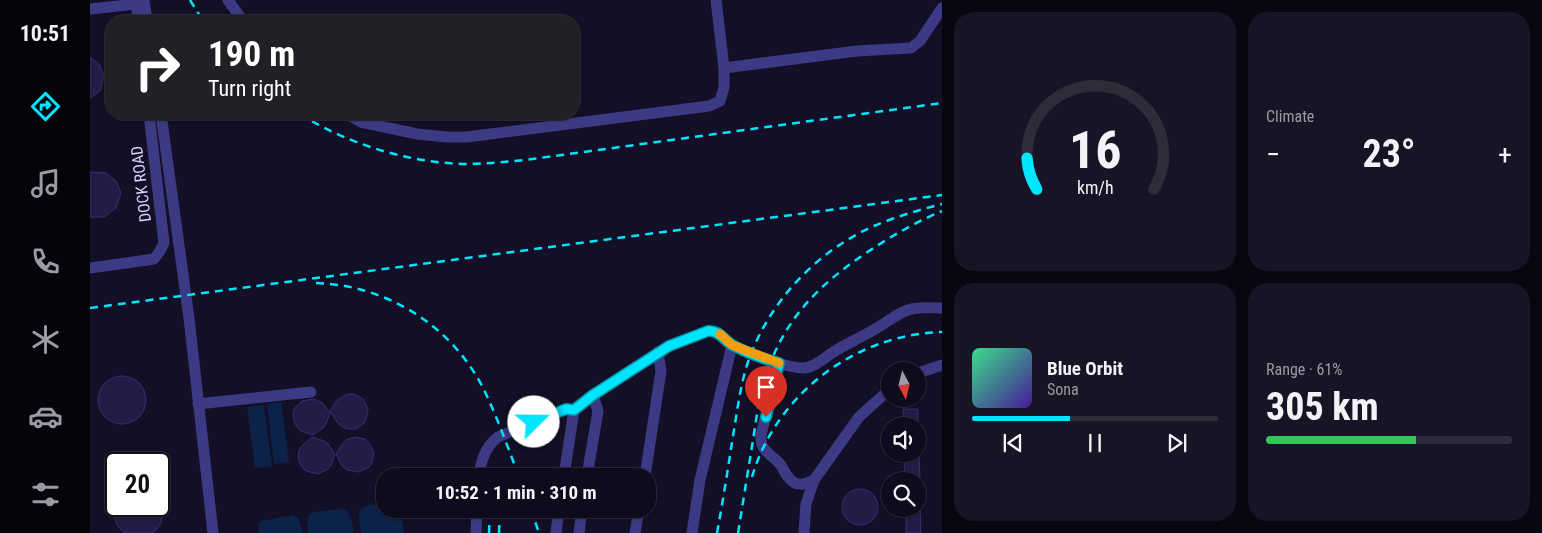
<!DOCTYPE html>
<meta charset="utf-8">
<style>
body{margin:0;font-family:"Roboto Condensed",sans-serif;background:#171425;color:#f1f3f6;height:100vh;display:flex;flex-direction:column;font-size:19px;white-space:nowrap}
*{box-sizing:border-box;margin:0}
p{font-size:16px;color:#9b9ba3}
.icon{flex:none;width:28px;height:28px;fill:none;stroke:currentColor;stroke-width:2;stroke-linecap:round;stroke-linejoin:round}
.map{position:relative;flex:1;overflow:hidden}
.panel{display:flex;flex-direction:column;gap:12px;padding:12px;background:#08060f;width:600px}
.panel>*{flex:none}
.banner{position:absolute;left:15px;top:15px;width:475px;height:105px;border-radius:20px;box-shadow:0 1px 4px #0004,0 0 0 1px #2e2b3b;background:#202124;color:#fff;overflow:hidden}
.needle{width:32px;rotate:173deg}
.buttons{position:absolute;left:791px;top:362px;display:grid;gap:10px}
.buttons a{display:grid;place-items:center;width:45px;height:45px;border-radius:50%;background:#0e0b1c;box-shadow:0 1px 4px #0004,0 0 0 1px #2e2b3b;font-size:25px}
.speed{position:absolute;left:15px;top:452px;display:flex;gap:10px;font-size:25px;font-weight:700;text-align:center}
.speed>*{display:grid;place-content:center;width:65px;height:65px;border-radius:50%;background:#0e0b1c;box-shadow:0 1px 4px #0004,0 0 0 1px #2e2b3b;line-height:1}
.speed .limit{border:2px solid #111;border-radius:8px;background:#fff;color:#111}
.pin{position:absolute;display:grid;place-items:center;width:42px;height:42px;color:#fff;margin:-51px -21px;border-radius:50% 50% 50% 0;rotate:-45deg;box-shadow:0 0 5px #0007}
.pin .icon{rotate:45deg}
.me{position:absolute;width:55px;margin:-28px;rotate:68deg;stroke-linejoin:round;filter:drop-shadow(0 0 4px #0008)}
.turn{display:flex;align-items:center;gap:18px;height:105px;padding:0 20px;font-size:22px}
.turn .icon{width:65px;height:65px;stroke-width:2.5}
.turn b{display:block;font-size:35px;line-height:42px}
.big{font-size:38px;font-weight:700;line-height:1.1}
.panel .tile{flex:1;display:flex;flex-direction:column;justify-content:center;gap:8px;min-width:0;padding:0 18px;border-radius:20px;background:#171425}
.panel .dial{align-items:center;gap:0}
.dial svg{height:130px;overflow:visible;fill:none;stroke:#2e2b3b;stroke-width:7;stroke-linecap:round;text-anchor:middle}
.dial text{fill:#f1f3f6;stroke:none}
.song{display:flex;align-items:center;gap:15px}
.cover{width:60px;height:60px;border-radius:8px;background:linear-gradient(135deg,hsl(150 70% 55%),hsl(260 70% 35%))}
.played{height:5px;border-radius:2px;background:linear-gradient(90deg,#00e5ff 40%,#2e2b3b 40%)}
.keys{display:flex;justify-content:space-around;direction:ltr}
.heat{display:flex;justify-content:space-between;align-items:center;font-size:28px;direction:ltr}
.charge{height:8px;border-radius:4px;background:linear-gradient(90deg,#34c759 61%,#2e2b3b 0)}
.panel .tiles{flex:1;display:grid;gap:12px;grid-template-columns:repeat(2,1fr)}
.trip{position:absolute;left:286px;top:468px;width:280px;height:50px;border-radius:20px;background:#0e0b1c;box-shadow:0 1px 4px #0004,0 0 0 1px #2e2b3b;font-weight:700;line-height:50px;text-align:center}
main{display:flex;flex:1;min-height:0}
.tab-bar{display:flex;flex-direction:column;width:90px;justify-content:space-around;align-items:center;background:#06040b;color:#9b9ba3}
.tab-bar .icon{width:35px;height:35px}
.tab-bar .current{color:#00e5ff}
.tab-bar b{font-size:22px;color:#f1f3f6}
.map>svg:first-child{display:block}
</style>
<main>
<nav class="tab-bar">
<b>10:51</b>
<svg class="icon current" aria-label="directions" viewBox="0 0 24 24"><path d="M12 3l9 9-9 9-9-9zM9 14v-3h6M13 9l2 2-2 2"/></svg>
<svg class="icon" aria-label="music" viewBox="0 0 24 24"><path d="M9 18V5l10-2v13"/><circle cx="6" cy="18" r="3"/><circle cx="16" cy="16" r="3"/></svg>
<svg class="icon" aria-label="phone" viewBox="0 0 24 24"><path d="M5 4h4l2 5-3 2q2 4 5 5l2-3 5 2v4C11 20 4 13 5 4z"/></svg>
<svg class="icon" aria-label="climate" viewBox="0 0 24 24"><path d="M12 3v18M4 7l16 10M4 17L20 7"/></svg>
<svg class="icon" aria-label="car" viewBox="0 0 24 24"><path d="M5 17H2v-5l4-1 3-4h7l3 4 3 1v5h-3M9 17h6M6 11h13"/><circle cx="7" cy="17" r="2"/><circle cx="17" cy="17" r="2"/></svg>
<svg class="icon" aria-label="filters" viewBox="0 0 24 24"><path d="M4 7h16M4 17h16"/><circle cx="9" cy="7" r="2"/><circle cx="15" cy="17" r="2"/></svg>
</nav>
<div class="map">
<svg width="852" height="533" viewBox="0 0 852 533">
<rect width="100%" height="100%" fill="#130f26"/>
<!-- water -->
<g fill="#0c2248">
<polygon points="191,402 199,462 184,464 177,404"/>
<polygon points="174,405 182,466 165,468 157,407"/>
<path d="M295,503v6h16l3,24h-43c-4,-28 -3,-27 24,-30z"/>
<path d="M253,509c10,4 9,14 11,24h-46c-1,-9 -3,-16 5,-21z"/>
<polygon points="203,515 209,519 212,533 169,533 168,524 171,521"/>
</g>
<!-- building -->
<g fill="#241b47" stroke="#3b2d73">
<polygon points="0,57 9,64 14,76 10,91 0,98"/>
<polygon points="0,172 16,173 26,181 31,193 26,208 14,217 0,217"/>
<circle cx="32" cy="400" r="24"/>
<polygon points="258,394 264,394 273,399 278,409 276,420 273,424 266,429 257,429 251,426 247,422 240,411 247,400"/>
<polygon points="224,399 233,403 240,413 236,424 233,428 223,435 211,431 207,427 204,421 203,415 204,409 212,401"/>
<polygon points="813,409 828,409 828,426 814,426"/>
<polygon points="222,437 234,441 238,444 245,454 241,465 238,469 228,474 216,471 212,467 209,462 208,456 209,450 213,445"/>
<polygon points="266,437 275,439 279,443 284,452 282,463 279,467 269,472 257,470 252,466 246,454 253,443 258,439"/>
<polygon points="814,454 829,454 830,481 815,481"/>
<circle cx="770" cy="507" r="18"/>
<polygon points="26,506 71,506 72,514 71,523 66,530 62,533 34,533 27,525 24,517 24,510"/>
<polygon points="816,509 830,509 831,533 816,533"/>
</g>
<g fill="none" stroke-linecap="round" stroke-linejoin="round">
<!-- minor -->
<g stroke="#3d3a85" stroke-width="11">
<polyline points="46,0 48,21"/>
<polyline points="54,0 57,21"/>
<polyline points="138,0 153,21"/>
<polyline points="0,9 46,4"/>
<polyline points="634,68 767,51 821,48 830,41 852,8"/>
<polyline points="71,114 99,318 123,533"/>
<polyline points="257,114 271,122 327,134 357,137 377,137 619,106 630,101 634,87 634,68 626,0"/>
<polyline points="0,268 64,259 70,251 74,243 59,114"/>
<path d="M689,363l-18,72c0,4 0,9 2,12 4,7 12,11 17,17 4,6 8,16 15,19 6,3 13,0 19,-3"/>
<polyline points="828,373 852,365"/>
<polyline points="108,404 221,392"/>
<path d="M389,476c2,-15 6,-29 19,-39l68,-28 8,1"/>
<path d="M474,476l10,-66 19,-15 76,-49 39,-15c12,-1 15,9 25,14 12,8 58,24 72,23 12,-2 20,-11 30,-17 13,-8 27,-14 40,-22 12,-6 22,-17 37,-20 9,-2 20,-1 30,-1"/>
<polyline points="497,476 508,411 503,395"/>
<polyline points="555,476 571,371 568,352"/>
<polyline points="386,533 387,509"/>
<polyline points="466,533 469,509"/>
<polyline points="489,533 492,509"/>
<polyline points="545,533 549,509"/>
<polyline points="602,533 610,480 642,345"/>
<polyline points="714,533 716,504 724,480 769,417 800,389"/>
</g>
<!-- rail -->
<g stroke="#00e5ff" stroke-width="2.5" stroke-dasharray="8 6" stroke-linecap="butt">
<polyline points="100,0 113,21"/>
<path d="M210,114c48,30 106,48 163,50 21,0 41,-2 62,-4l417,-57"/>
<path d="M226,283c68,2 132,40 165,101 15,29 26,62 38,92"/>
<polyline points="0,308 852,195"/>
<path d="M662,477c24,-83 104,-143 190,-145"/>
<polyline points="441,509 449,533"/>
<polyline points="399,533 400,509"/>
<polyline points="409,533 410,509"/>
<path d="M627,533c6,-32 11,-65 16,-97 4,-24 7,-48 14,-71 20,-61 68,-113 127,-139 21,-9 45,-16 68,-22"/>
<path d="M648,533c5,-31 10,-62 15,-93 4,-24 6,-48 15,-71 19,-52 50,-83 95,-114 25,-17 51,-32 79,-44"/>
</g>
</g>
<g fill="none" stroke-linecap="round" stroke-linejoin="round">
<defs>
<path id="route" d="M444,422l32,-13 8,1 19,-15 76,-49 39,-15c12,-1 16,10 26,15 14,7 30,13 45,17l-13,54"/>
</defs>
<!-- route casing -->
<use href="#route" stroke="#0095a6" stroke-width="12"/>
<!-- route -->
<use href="#route" stroke="#00e5ff" stroke-width="9"/>
<!-- slow -->
<polyline stroke="#f59e0b" stroke-width="9" points="630,334 642,345 689,363"/>
</g>
<g text-anchor="middle" dominant-baseline="central" stroke-width="4.5" stroke-linejoin="round" paint-order="stroke">
<!-- street labels -->
<g font-size="16" fill="#d9d4ff" stroke="#130f26">
<text transform="translate(51 184) rotate(-97)">DOCK ROAD</text>
</g>
</g>
</svg>
<div class="buttons">
<a><svg class="needle" viewBox="-14 -14 28 28"><path d="M0-13l5 13h-10z" fill="#e53935"/><path d="M0 13l5-13h-10z" fill="#9b9ba3"/></svg></a>
<a><svg class="icon" aria-label="sound" viewBox="0 0 24 24"><path d="M4 9h4l5-4v14l-5-4H4zM17 9q2 3 0 6"/></svg></a>
<a><svg class="icon" aria-label="search" viewBox="0 0 24 24"><circle cx="10" cy="10" r="6"/><path d="M15 15l6 6"/></svg></a>
</div>
<div class="speed"><div class="limit">20</div></div>
<div class="pin" style="left:676px;top:417px;background:#d93025"><svg class="icon" aria-label="arrive" viewBox="0 0 24 24"><path d="M6 21V4h12l-3 4 3 4H6"/></svg></div>
<svg class="me" style="left:444px;top:422px" viewBox="-20 -20 40 40"><circle r="19" fill="#fff"/><path d="M0-13L10 11 0 6-10 11z" fill="#00e5ff"/></svg>
<div class="trip">10:52 · 1 min · 310 m</div>
<div class="banner">
<div class="turn"><svg class="icon" aria-label="right" viewBox="0 0 24 24"><path d="M7 20v-9h11M14 6l5 5-5 5"/></svg><div><b>190 m</b>Turn right</div></div>
</div>
</div>
<section class="panel">
<div class="tiles">
<div class="tile dial"><svg viewBox="0 0 100 80">
<path d="M14 69A42 42 0 1 1 86 69"/>
<path d="M14 69A42 42 0 0 1 8 50" stroke="#00e5ff"/>
<text x="50" y="56" font-size="32" font-weight="700">16</text>
<text x="50" y="72" font-size="11">km/h</text>
</svg></div>
<div class="tile"><p>Climate</p>
<div class="heat"><a>−</a><b class="big">23°</b><a>+</a></div>
</div>
<div class="tile">
<div class="song"><i class="cover"></i><div><b>Blue Orbit</b><p>Sona</p></div></div>
<div class="played"></div>
<div class="keys"><svg class="icon" aria-label="previous" viewBox="0 0 24 24"><path d="M18 5L8 12l10 7zM5 5v14"/></svg><svg class="icon" aria-label="pause" viewBox="0 0 24 24"><path d="M8 5v14M16 5v14"/></svg><svg class="icon" aria-label="next" viewBox="0 0 24 24"><path d="M6 5l10 7-10 7zM19 5v14"/></svg></div>
</div>
<div class="tile"><p>Range · 61%</p><b class="big">305 km</b><div class="charge"></div></div>
</div>
</section>
</main>
